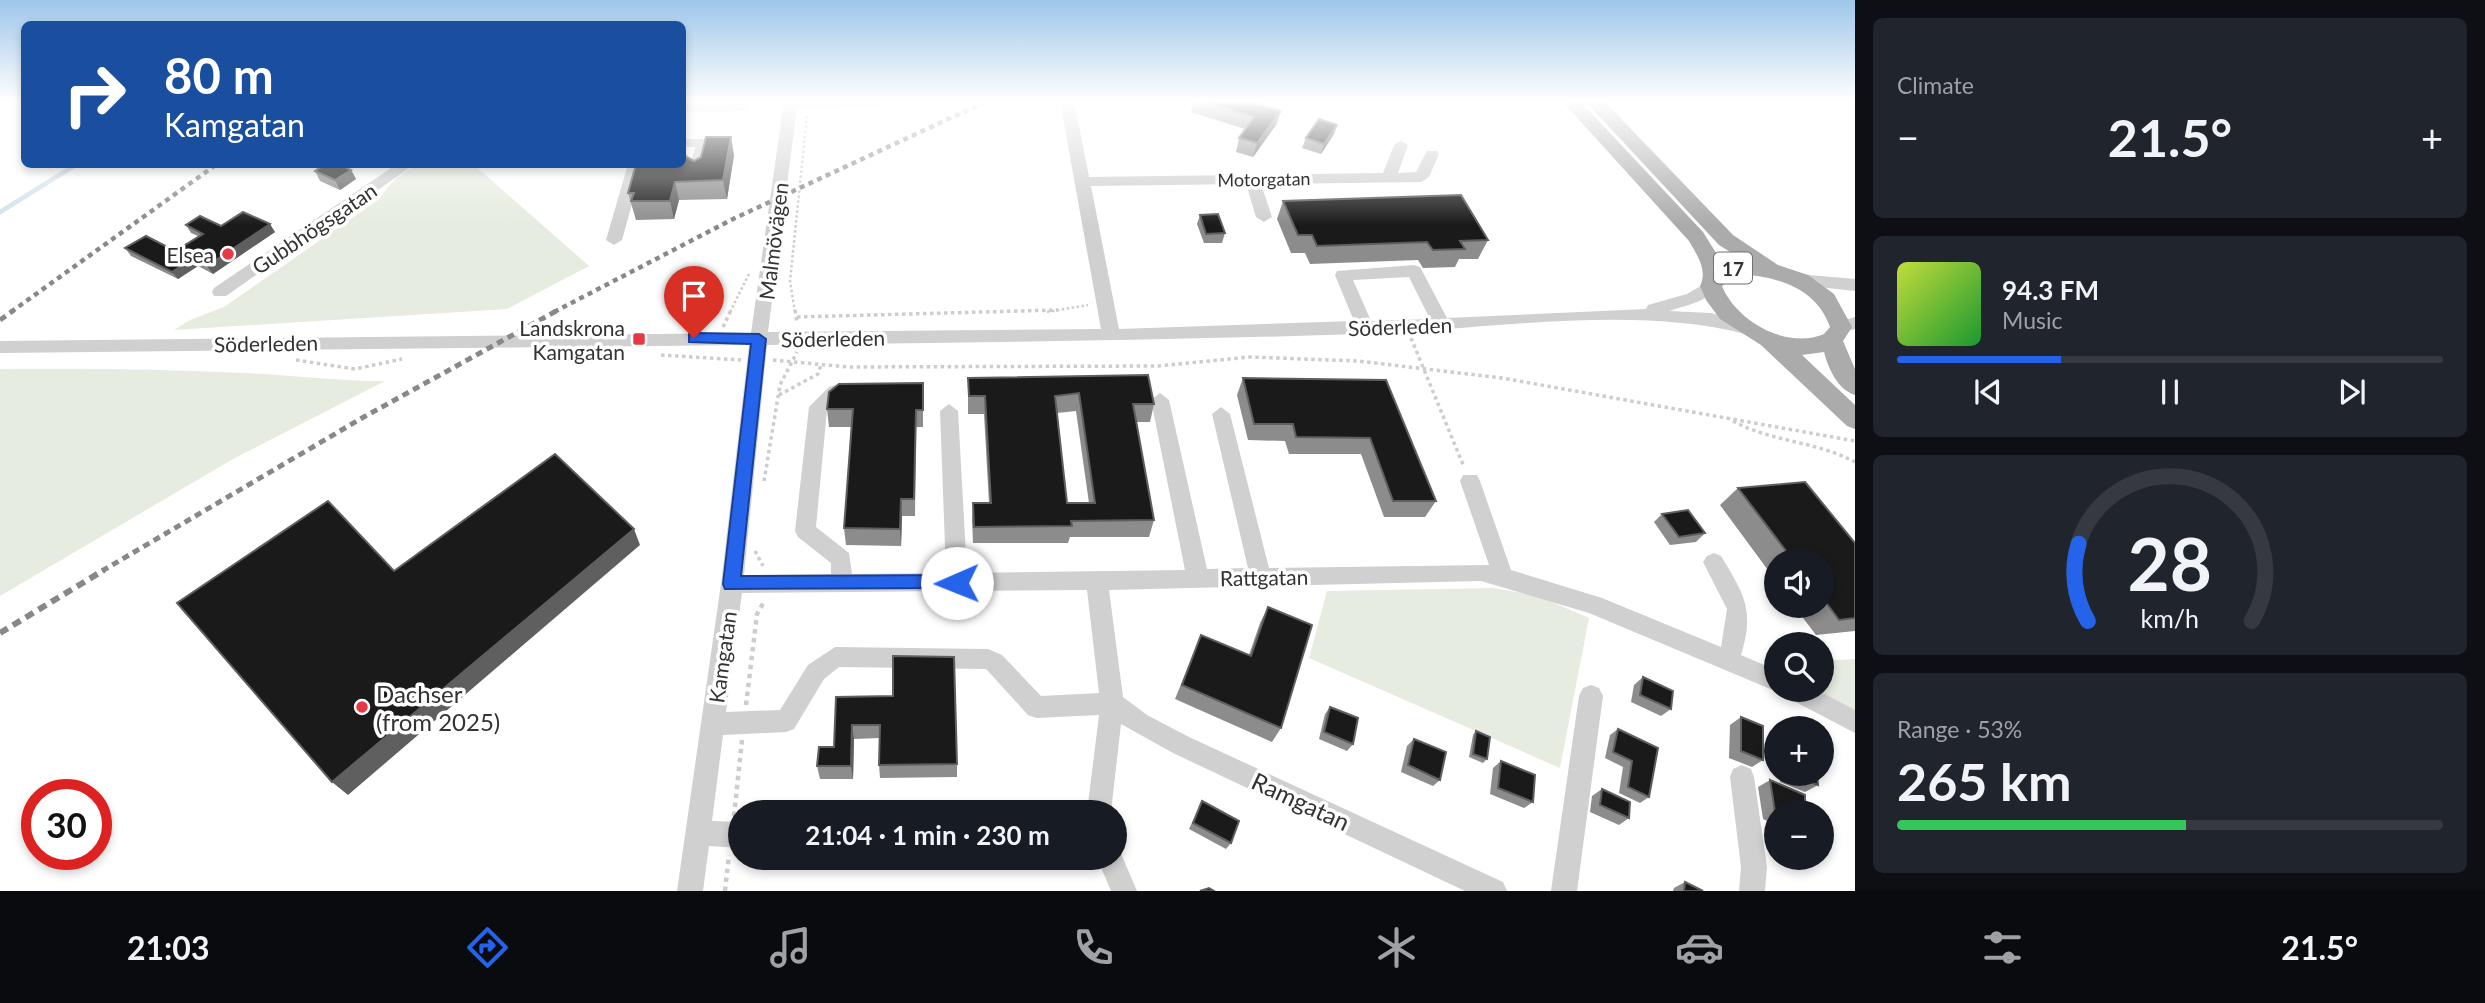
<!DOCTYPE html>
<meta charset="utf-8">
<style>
body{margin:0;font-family:Lato,sans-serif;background:#20242c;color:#f1f3f6;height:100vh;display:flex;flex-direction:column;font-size:26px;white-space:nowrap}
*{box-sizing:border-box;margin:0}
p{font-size:23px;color:#9ea1a6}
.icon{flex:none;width:38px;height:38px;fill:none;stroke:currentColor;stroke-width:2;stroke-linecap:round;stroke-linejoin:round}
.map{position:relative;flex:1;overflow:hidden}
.details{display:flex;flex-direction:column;gap:18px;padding:18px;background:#0d0f14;width:630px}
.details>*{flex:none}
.top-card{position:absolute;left:21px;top:21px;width:665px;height:147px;border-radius:10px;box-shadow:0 4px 10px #0003;background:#1a4fa0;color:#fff;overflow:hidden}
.controls{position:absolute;left:1764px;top:548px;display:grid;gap:14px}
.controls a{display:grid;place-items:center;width:70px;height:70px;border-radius:50%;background:#171b24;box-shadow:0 4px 10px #0003;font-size:35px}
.speed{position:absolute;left:21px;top:779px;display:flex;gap:14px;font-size:35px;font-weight:700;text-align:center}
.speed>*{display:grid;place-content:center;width:91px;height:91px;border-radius:50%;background:#171b24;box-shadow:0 4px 10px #0003;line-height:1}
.speed .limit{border:10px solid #d22;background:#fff;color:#111}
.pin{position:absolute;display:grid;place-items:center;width:60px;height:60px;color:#fff;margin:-72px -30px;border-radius:50% 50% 50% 0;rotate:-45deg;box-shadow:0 0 7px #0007}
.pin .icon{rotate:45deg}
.me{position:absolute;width:77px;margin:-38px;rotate:269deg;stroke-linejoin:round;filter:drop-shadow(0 0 5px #0008)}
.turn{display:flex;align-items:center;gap:24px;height:147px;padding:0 28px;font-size:32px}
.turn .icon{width:91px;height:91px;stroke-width:2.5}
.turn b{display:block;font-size:49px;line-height:60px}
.big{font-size:52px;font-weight:700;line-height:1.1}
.details .card{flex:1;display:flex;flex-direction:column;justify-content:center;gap:10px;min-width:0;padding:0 24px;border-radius:10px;background:#20242c}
.details .dial{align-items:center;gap:0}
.dial svg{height:182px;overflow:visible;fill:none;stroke:#363941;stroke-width:7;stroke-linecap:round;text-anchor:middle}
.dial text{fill:#f1f3f6;stroke:none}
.song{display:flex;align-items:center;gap:21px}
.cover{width:84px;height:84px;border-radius:10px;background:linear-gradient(135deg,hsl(70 70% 55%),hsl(130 70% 35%))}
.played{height:7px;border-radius:4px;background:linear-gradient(90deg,#2563eb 30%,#363941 30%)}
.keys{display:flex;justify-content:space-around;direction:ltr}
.heat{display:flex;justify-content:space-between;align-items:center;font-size:38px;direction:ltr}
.charge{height:10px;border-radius:5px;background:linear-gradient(90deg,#34c759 53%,#363941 0)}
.trip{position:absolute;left:728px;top:800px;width:399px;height:70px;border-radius:35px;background:#171b24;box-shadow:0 4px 10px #0003;font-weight:700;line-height:70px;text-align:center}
.menu{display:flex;height:112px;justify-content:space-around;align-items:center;background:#090b0e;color:#9ea1a6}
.menu .icon{width:49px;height:49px}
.menu .current{color:#2563eb}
.menu b{font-size:32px;color:#f1f3f6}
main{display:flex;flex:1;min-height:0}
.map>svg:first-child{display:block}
</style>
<main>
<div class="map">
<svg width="1855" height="891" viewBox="0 0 1855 891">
<rect width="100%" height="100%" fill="#fff"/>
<!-- green -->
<g fill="#e6ecdf">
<polygon points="418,164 474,165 589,266 507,309 174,330 190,320 224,307 378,200 395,179"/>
<path d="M0,369c82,-1 164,0 246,4 47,2 92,8 139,8l-152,78 -233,137z"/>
<polygon points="1494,588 1538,596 1589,618 1560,768 1309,658 1327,591"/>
<polygon points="1855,659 1855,712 1811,690 1822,690 1822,661"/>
</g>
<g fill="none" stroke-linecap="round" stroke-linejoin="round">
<!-- stream -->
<polyline stroke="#cfe2ee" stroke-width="4.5" points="0,212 77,164"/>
<!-- path-far2 -->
<g stroke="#cdcdcd" stroke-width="2.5" stroke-dasharray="2.5 2.5" stroke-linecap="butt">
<polyline points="730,312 749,274"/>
<polyline points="795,312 790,281 807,116"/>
<polyline points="1047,312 1088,305"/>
</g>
<!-- path-far1 -->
<g stroke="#cdcdcd" stroke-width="3.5" stroke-dasharray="3.5 3.5" stroke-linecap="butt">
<polyline points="795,310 797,323"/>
<polyline points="797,317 1058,310"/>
<polyline points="723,327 731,310"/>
<polyline points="1411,338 1464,467"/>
<polyline points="661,355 741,360"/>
<polyline points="296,360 355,369 402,359"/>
<polyline points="773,360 848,367 1158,366 1250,357 1358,361 1502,378 1855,441"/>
<polyline points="779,395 818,374 821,365"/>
<path d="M1733,421c38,21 83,20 122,41"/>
<polyline points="764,481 780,385 797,352"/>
<polyline points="755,551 763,566"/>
</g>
<!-- path -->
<g stroke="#cdcdcd" stroke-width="4.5" stroke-dasharray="4.5 4.5" stroke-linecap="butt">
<polyline points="746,705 757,614 765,600"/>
<polyline points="734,816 742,740"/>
<polyline points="725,891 729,855"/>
</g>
<!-- minor -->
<g fill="#d0d0d0" fill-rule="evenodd">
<polygon points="736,101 750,101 747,111 682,112 682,104 736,104"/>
<path d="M784,101h125l-7,4 -105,2 -29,225 333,-3 -41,-228h14l15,76 294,-4 11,-28 7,-4 7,4 -10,28 18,-1 11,-21h10l2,3 -10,23 -8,5 -160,2 11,33 -8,5 -8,-5 -10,-33 -155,2 28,143 235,-8 -19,-46 2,-4 77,-6 6,2 27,51 199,-9 2,-4 39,-11 24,-14 8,6c-12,16 -32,19 -50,25l42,2 40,11 3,4 -9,6c-113,-30 -262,-4 -380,0 -199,6 -399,9 -598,11l-23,230 87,-1v-11l-33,-26 -3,-6 14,-124 20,-20 7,-2h14l9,7 -2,5 -17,2 -13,11 -11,117 33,26 3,21 94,-1 -6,-162 9,-7 9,7 9,162 218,-3 -34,-170 9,-7 9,7 38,169 41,-1 -36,-154 9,-7 9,7 39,154 220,-3 -29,-84 3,-6h14l3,6 31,89 91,28 119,49 6,-38 -24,-47 4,-6 7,-3 7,3c23,38 34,54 20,99l35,15v20h5l-5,2 -8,-4 -179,-75 -108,-32 -372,9 14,107 24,18 42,22 314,145 4,9h-42l-292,-138 -52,-29 -10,88h-24l12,-97 -63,3 -8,-3 -42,-46 -147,-2 -15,12 -30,50 -8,3 -63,3 -11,86 28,1v26l-31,-2 -6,45h-26l44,-307 28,-239 -749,8v-12l751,-8zM1409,277l21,42 -59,2 -18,-41zM1087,590l12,103 -58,3 -39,-41 -14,-6 -153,-2 -27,18 -28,45 -54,2 16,-119z"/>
<polygon points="682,139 703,139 710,143 702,175 697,177 689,172 695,147 682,147"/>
<polygon points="397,164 415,164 226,296 214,296 212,292 214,288"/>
<polygon points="628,164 643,164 622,240 614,245 606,240"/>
<polygon points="1798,274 1855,279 1855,291 1792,284 1790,280 1792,276"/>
<polygon points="1855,317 1855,329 1841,333 1832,327 1835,323"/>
<polygon points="1591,685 1599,688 1603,696 1577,891 1551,891 1579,696 1583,688"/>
<polygon points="1784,690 1817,690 1855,710 1855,733 1788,698"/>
<polygon points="1742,765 1751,769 1754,777 1767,867 1765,891 1739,891 1741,867 1730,777 1733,769"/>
<polygon points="1115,847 1119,849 1137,891 1111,891 1097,858 1115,858"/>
</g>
<!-- major -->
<path fill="#ababab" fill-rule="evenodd" d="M1562,101h18l123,131 20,32 20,-4 -24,-15 -134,-144h19l129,134 45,30 30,10 26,19 18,33 -9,14 12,28v26c-17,-5 -27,-27 -31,-43l-22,3 53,50v24l-8,-3 -86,-81 -41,-26 -14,-19 -6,-14c8,-16 -3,-31 -11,-45zM1737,274c39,2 79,13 93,53l-6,7c-37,16 -88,-13 -102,-48z"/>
<!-- rail-far2 -->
<g stroke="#888" stroke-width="4.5" stroke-dasharray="5 4.5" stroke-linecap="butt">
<polyline points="11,312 217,164"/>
<polyline points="554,312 733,219 987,101"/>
</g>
<!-- rail-far1 -->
<g stroke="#888" stroke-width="5" stroke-dasharray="7 5" stroke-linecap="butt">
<polyline points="0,320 14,310"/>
<polyline points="102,571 362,418 558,310"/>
</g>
<!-- rail -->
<polyline stroke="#888" stroke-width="6" stroke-dasharray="9 6" stroke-linecap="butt" points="0,633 104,570"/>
</g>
<!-- wall -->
<g fill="#8c8c8c" fill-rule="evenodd">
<polygon points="1194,101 1248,101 1281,111 1276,125 1253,157 1236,152 1239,138 1245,129 1191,112"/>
<polygon points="1334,134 1321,154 1302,148 1306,138"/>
<polygon points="684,145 687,157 694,161 734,155 727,199 679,200 674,219 636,220 628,193"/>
<polygon points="351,170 356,179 340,190 320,181 315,171"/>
<polygon points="1283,201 1488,240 1478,259 1459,259 1455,267 1423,268 1418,260 1310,264 1305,253 1291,253 1277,219"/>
<polygon points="1200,215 1225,233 1222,243 1204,243 1197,224"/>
<polygon points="186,225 221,226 275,232 213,274 198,266 178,279 131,256 125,248 175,251 198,236 191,233"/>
<path d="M968,378l186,26 -4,18h-14l18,98 -5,17h-79l-2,6h-95l-1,-23 1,-17h16l-5,-89h-16zM1076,411l13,92h-22l-10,-90z"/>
<polygon points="1243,378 1386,380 1436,501 1425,517 1384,517 1361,454 1289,454 1285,441 1248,440 1237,395"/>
<polygon points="923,383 923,427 916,427 915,516 902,516 901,546 846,545 844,528 851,427 829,427 827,409"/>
<polygon points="1738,488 1855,543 1855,631 1816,635 1794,606 1822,606 1822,560 1776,560 1776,581 1720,505"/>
<polygon points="1662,514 1705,533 1696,542 1670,545 1654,522"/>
<polygon points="1268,607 1281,728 1272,742 1175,699 1201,635 1249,655 1260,623"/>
<polygon points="1643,677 1671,709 1661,716 1631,702 1634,685"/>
<polygon points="836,697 957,764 957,777 880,778 879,765 880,738 854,739 853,779 820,779 817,766 834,747"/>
<polygon points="1330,707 1353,744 1347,751 1319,739 1325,714"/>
<polygon points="1741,717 1763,760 1752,767 1729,758 1730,725"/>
<polygon points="1618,729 1649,797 1640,803 1619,793 1623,767 1605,758 1610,735"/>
<polygon points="1476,731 1487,759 1483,763 1469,757 1473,735"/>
<polygon points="1414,739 1440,780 1433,786 1401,772 1407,746"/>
<polygon points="1501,761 1533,802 1524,808 1490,794 1493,768"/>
<polygon points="1780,774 1817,774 1818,785 1805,792 1780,782"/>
<polygon points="1770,780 1776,812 1776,825 1763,819 1758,787"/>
<polygon points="1602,789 1629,818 1619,825 1590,812 1592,796"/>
<polygon points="1202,801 1231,843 1226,849 1189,829"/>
<polygon points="1685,882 1703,891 1673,891 1674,888"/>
</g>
<!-- shaded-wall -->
<g fill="#5f5f5f">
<polygon points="1281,111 1276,125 1253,157 1257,143"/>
<polygon points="1337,125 1334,134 1321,154 1324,144"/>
<polygon points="731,137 734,155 727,199 723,180"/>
<polygon points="684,145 688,164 683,155"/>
<polygon points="351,170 356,179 340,190 335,180"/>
<polygon points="675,182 679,200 674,219 670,201"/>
<polygon points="270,224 275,232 213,274 207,266"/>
<polygon points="192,259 198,266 178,279 172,272"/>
<polygon points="901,499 902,516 901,546 900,529"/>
<polygon points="634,529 640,545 348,795 332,782"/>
<polygon points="852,725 854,739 853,779 851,766"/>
</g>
<!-- building -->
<g fill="#1a1a1a" stroke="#5f5f5f" stroke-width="2" fill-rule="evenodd">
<polygon points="1201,101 1248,101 1281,111 1257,143 1239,138 1254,117"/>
<polygon points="1319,119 1337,125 1324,144 1306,138"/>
<polygon points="706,137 731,137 723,180 675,182 670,201 631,201 634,193 628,193 636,164 682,164 682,145 684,145 683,155 694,161 701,157"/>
<polygon points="325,164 339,164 351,170 335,180 315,171"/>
<polygon points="1461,195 1488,240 1460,241 1465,249 1433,250 1427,242 1317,246 1312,235 1298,235 1283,201"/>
<polygon points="243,212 270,224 207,266 192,259 172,272 125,248 146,236 175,251 203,234 186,225 200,216 221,226"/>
<polygon points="1218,214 1225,233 1206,234 1200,215"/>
<path d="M1148,375l6,29h-21l21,116 -83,1 1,5 -98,1 -1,-24h18l-6,-107h-16l-1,-18zM1079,393l16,110h-28l-12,-107z"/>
<polygon points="1243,378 1386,380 1436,501 1393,501 1370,438 1296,437 1293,424 1254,424"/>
<polygon points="923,383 923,410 916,410 914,499 901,499 900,529 844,528 853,409 827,409 829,392 839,384"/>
<polygon points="555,454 634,529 332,782 177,603 328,501 394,571"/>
<polygon points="1805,482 1855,543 1855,618 1839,620 1822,597 1822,560 1793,560 1738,488"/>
<polygon points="1688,510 1705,533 1679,537 1662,514"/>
<polygon points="1268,607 1312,625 1281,728 1182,685 1201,635 1251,656"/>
<polygon points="893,656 954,657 957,764 879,765 880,725 852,725 851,766 817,766 819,747 834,747 836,697 893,696"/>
<polygon points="1643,677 1673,691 1671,709 1640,695"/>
<polygon points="1330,707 1358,718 1353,744 1324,732"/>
<polygon points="1741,717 1763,726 1763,760 1741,751"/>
<polygon points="1618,729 1658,748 1649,797 1628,787 1632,761 1613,752"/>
<polygon points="1476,731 1490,737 1487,759 1473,754"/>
<polygon points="1414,739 1446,752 1440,780 1408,765"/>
<polygon points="1501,761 1535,775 1533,802 1498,788"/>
<polygon points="1792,774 1817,774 1818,785 1792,775"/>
<polygon points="1770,780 1805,795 1805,812 1775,812"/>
<polygon points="1602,789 1630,802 1629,818 1600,805"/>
<polygon points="1202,801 1239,821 1231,843 1193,823"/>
<polygon points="1685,882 1703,891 1684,891"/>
<polygon points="1209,888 1214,891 1200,891"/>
</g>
<!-- sky -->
<linearGradient id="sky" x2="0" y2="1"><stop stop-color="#9ec6ea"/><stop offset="0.45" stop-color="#fff"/><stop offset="1" stop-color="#fff" stop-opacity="0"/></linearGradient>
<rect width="1855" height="225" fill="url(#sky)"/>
<!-- route -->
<polygon fill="#2563eb" stroke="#184099" stroke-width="2" points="694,333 759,334 766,339 741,576 957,575 963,577 966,583 963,588 725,589 723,584 751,344 689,342 689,334"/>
<!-- markers -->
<g fill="#e63946" stroke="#fff" stroke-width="2.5">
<circle cx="228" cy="254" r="7"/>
<rect x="632" y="332" width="14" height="14" rx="3.5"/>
<circle cx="362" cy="707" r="7"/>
</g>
<g text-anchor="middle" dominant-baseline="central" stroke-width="7" stroke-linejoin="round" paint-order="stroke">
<!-- far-street labels -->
<g font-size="18" fill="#333" stroke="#fff">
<text transform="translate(1264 179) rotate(-1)">Motorgatan</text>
</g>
<!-- shield labels -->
<rect fill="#fff" stroke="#707070" stroke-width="2" x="1714" y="252.5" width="38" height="31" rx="5"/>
<g font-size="19" font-weight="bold" fill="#333">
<text x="1733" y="268">17</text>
</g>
<!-- street labels -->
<g font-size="21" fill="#333" stroke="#fff">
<text transform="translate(314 228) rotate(-34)">Gubbhögsgatan</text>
<text transform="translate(773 241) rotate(-83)">Malmövägen</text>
<text transform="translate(1400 326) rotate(-2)">Söderleden</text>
<text transform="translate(833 338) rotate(-1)">Söderleden</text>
<text transform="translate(266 343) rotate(-1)">Söderleden</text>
<text transform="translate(1264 577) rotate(-1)">Rattgatan</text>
<text transform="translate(722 657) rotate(-82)">Kamgatan</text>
</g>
<!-- poi labels -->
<g font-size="21" fill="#333" stroke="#fff" text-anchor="end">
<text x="214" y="254">Elsea</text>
<text x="625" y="327">Landskrona<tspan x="625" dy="24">Kamgatan</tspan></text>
</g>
<!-- near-poi labels -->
<g font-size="24" fill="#333" stroke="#fff" text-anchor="start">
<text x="376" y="693">Dachser<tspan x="376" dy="28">(from 2025)</tspan></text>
</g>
<!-- near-street labels -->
<g font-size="24" fill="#333" stroke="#fff">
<text transform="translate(1301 801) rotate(25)">Ramgatan</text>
</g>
</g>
</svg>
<div class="controls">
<a><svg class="icon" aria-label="sound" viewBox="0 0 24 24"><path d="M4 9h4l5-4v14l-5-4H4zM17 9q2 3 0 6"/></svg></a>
<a><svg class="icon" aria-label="search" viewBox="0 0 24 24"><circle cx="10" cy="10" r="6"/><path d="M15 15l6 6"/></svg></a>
<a>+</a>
<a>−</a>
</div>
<div class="speed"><div class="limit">30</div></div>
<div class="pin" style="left:694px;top:338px;background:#d93025"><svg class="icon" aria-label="arrive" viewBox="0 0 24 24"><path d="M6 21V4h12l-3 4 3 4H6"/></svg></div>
<svg class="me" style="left:957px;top:583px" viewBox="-20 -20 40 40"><circle r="19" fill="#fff"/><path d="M0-13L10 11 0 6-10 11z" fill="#2563eb"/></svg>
<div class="trip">21:04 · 1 min · 230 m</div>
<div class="top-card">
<div class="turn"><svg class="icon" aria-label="right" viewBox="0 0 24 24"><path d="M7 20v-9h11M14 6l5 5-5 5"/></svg><div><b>80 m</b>Kamgatan</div></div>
</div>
</div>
<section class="details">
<div class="card"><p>Climate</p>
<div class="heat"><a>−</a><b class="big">21.5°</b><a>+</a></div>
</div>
<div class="card">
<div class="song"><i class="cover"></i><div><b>94.3 FM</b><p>Music</p></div></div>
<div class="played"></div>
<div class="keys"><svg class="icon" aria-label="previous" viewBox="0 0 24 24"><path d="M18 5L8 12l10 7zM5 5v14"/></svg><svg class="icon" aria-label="pause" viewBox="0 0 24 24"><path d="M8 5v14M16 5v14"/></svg><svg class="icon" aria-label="next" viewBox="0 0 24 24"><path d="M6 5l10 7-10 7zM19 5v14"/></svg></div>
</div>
<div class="card dial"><svg viewBox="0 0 100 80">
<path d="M14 69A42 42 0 1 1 86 69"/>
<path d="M14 69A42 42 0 0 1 10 35" stroke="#2563eb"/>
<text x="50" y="56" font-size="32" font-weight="700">28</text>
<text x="50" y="72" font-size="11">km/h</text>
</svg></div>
<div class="card"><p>Range · 53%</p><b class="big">265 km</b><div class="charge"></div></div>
</section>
</main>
<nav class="menu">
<b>21:03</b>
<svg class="icon current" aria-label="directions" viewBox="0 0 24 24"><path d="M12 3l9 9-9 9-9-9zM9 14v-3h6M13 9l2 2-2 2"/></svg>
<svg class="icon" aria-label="music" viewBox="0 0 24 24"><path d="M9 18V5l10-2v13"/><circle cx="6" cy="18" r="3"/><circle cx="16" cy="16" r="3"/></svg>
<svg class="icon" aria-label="phone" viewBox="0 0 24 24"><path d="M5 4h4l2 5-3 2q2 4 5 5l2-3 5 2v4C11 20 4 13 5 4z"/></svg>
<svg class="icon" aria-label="climate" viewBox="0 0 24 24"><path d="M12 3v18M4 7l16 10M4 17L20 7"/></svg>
<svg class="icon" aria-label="car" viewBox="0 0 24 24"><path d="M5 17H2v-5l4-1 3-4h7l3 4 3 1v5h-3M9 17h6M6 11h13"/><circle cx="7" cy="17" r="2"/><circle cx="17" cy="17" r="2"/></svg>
<svg class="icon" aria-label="filters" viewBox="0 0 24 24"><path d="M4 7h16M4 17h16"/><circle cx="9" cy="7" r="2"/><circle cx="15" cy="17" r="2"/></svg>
<b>21.5°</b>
</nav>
